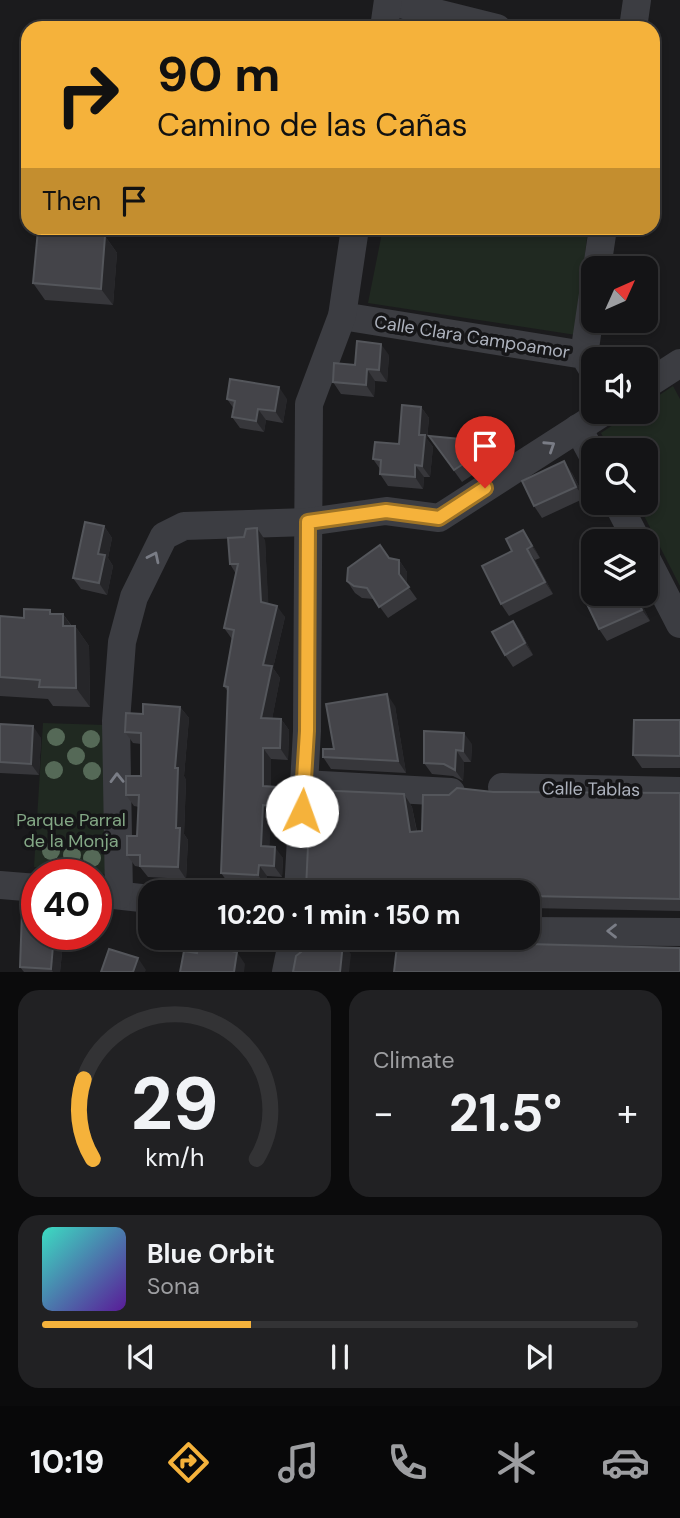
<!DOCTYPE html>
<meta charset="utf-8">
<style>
body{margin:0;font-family:"DM Sans",sans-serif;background:#212123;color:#f1f3f6;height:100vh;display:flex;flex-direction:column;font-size:26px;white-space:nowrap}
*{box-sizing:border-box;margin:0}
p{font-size:23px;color:#9d9ea1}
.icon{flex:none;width:38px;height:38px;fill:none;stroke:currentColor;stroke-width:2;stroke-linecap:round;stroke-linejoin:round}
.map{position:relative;height:972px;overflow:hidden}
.details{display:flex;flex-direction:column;gap:18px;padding:18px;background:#0b0b0c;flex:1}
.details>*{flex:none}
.banner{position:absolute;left:21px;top:21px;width:639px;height:214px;border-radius:21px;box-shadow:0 4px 10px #0003,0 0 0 2px #333335;background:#f5b23b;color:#111;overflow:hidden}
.needle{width:46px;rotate:45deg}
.tools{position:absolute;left:581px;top:256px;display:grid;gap:14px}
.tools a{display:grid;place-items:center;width:77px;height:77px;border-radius:14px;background:#141416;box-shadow:0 4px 10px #0003,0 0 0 2px #333335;font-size:35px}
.speed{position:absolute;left:21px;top:859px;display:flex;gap:14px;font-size:35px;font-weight:700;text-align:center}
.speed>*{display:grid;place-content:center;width:91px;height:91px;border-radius:50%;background:#141416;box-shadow:0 4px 10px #0003,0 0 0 2px #333335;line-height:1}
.speed .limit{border:10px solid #d22;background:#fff;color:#111}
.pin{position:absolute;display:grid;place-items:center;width:60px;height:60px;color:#fff;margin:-72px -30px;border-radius:50% 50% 50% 0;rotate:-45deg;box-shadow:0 0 7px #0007}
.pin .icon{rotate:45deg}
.me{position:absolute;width:77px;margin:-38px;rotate:3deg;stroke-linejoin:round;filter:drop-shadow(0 0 5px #0008)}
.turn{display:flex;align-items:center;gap:24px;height:147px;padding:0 21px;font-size:32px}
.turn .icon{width:91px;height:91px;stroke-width:2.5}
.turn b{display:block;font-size:49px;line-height:60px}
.then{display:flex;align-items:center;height:66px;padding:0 21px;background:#0003;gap:14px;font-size:26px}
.big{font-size:52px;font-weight:700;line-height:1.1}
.details .tile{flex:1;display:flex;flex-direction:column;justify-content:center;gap:10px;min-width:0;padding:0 24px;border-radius:21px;background:#212123}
.details .dial{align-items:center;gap:0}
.dial svg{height:182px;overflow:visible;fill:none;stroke:#333335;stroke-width:7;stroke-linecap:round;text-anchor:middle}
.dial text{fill:#f1f3f6;stroke:none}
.song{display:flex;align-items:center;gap:21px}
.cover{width:84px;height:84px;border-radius:10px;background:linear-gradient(135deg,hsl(170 70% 55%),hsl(270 70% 35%))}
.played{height:7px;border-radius:4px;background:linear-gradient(90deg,#f5b23b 35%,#333335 35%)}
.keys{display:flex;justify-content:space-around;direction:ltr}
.heat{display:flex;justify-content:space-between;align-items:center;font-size:38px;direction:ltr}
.details .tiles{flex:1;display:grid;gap:18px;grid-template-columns:1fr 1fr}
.tile:last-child{grid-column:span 2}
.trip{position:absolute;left:138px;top:880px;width:402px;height:70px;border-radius:21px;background:#141416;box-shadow:0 4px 10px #0003,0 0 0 2px #333335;font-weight:700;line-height:70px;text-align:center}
.dock{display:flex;height:112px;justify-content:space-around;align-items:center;background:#080809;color:#9d9ea1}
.dock .icon{width:49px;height:49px}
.dock .current{color:#f5b23b}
.dock b{font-size:32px;color:#f1f3f6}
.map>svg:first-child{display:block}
</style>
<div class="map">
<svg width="680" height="972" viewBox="0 0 680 972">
<rect width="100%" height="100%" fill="#1b1b1d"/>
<!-- green -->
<g fill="#202921">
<polygon points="383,228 588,228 576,335 368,303"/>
<polygon points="673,386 680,399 680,586 637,502 646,502 646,450 610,450 601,433 634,411 646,411 646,404"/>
<polygon points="43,723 105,725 106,874 34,867"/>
</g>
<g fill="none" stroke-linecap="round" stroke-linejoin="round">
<!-- minor -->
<g stroke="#3c3d42" stroke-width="28">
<polyline points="388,1 497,28"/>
<polyline points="384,28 388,0"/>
<polyline points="633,28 637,0"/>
<polyline points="597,268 603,228"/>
<polyline points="342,316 584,355 593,370"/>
<polyline points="584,355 593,294"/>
<polyline points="646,385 680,363"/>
<polyline points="578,428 593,456"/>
<polyline points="617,502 637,541"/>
<polyline points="646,558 680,624"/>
<polyline points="303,784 451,792"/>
<polyline points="502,787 680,791"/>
<polyline points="0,885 37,888"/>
<polyline points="298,892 307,731 309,404 342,316 355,228"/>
<polyline points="96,893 150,899"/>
<polyline points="119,895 116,721 122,642 134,597 164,536 184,526 308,522 386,511 439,518 605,411"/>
<polyline points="528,931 680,932"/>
<polyline points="286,972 293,938"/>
</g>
</g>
<!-- trees -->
<g fill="#556957">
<circle cx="56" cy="737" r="9"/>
<circle cx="91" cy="739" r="9"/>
<circle cx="76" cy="756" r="9"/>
<circle cx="54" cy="770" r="9"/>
<circle cx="92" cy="771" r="9"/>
<circle cx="51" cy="851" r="9"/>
<circle cx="72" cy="855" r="9"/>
<circle cx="92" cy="858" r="9"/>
</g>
<!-- wall -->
<g fill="#37373b">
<polygon points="105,236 117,253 113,305 45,300 33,283"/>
<polygon points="389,355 387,382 375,381 374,397 341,394 333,382 355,365"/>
<polygon points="227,399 287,399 283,423 266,420 264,432 240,428 232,417 234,409"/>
<polygon points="421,407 429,418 427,439 433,447 430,477 424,477 423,489 388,486 380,474 380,469 373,459 399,444"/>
<polygon points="489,422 508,451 462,482 429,436 461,439"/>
<polygon points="572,473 585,498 542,518 534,506"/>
<polygon points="104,526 112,538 108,558 113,566 107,595 81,589 73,578"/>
<polygon points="265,540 268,604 285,617 273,668 280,678 272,719 281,719 289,730 288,760 271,759 271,787 277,787 285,798 284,818 271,817 269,846 283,858 282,877 267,876 266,886 229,884 221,873 228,692 224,686 232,639 224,628 236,574 230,564"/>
<polygon points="531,542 540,558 535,560 553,594 509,616 501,604 482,566"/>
<polygon points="390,559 399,560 407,572 407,585 417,599 388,618 374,599 362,598 355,593 347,581"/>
<polygon points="610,593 636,593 650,621 607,641 599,629"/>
<polygon points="50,610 52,614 63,614 72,626 75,626 89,646 90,707 53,706 48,699 0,696 0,616 24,618"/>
<polygon points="513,621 521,632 533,655 513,667 505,655"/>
<polygon points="395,706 406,773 331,769 323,757"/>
<polygon points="180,707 189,718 184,776 186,780 184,834 188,840 186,879 148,877 140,867 135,866 127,855 137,836 139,807 134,806 126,795 141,776 141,744 133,743 125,732 143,714"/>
<polygon points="680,720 680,768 642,768 633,755"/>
<polygon points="0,724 41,738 39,775 0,773"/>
<polygon points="472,744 471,762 464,762 463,781 453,776 432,774 424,763"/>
<polygon points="493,792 680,793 680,911 528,908 528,892 308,892 306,889 315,803 404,794 412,807 417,831 422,831 449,795"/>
<polygon points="63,943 60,972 24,972 20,967"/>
</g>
<!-- shaded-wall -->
<g fill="#262629">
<polygon points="105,236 117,253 113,305 101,289"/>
<polygon points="381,344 389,355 387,382 379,370"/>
<polygon points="367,369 375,381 374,397 366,385"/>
<polygon points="279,387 287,399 283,423 275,411"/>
<polygon points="421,407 429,418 427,439 433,447 430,477 422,466 419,435"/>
<polygon points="258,409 266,420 264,432 256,421"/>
<polygon points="564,461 572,473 585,498 576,487"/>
<polygon points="415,465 424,477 423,489 415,477"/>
<polygon points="104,526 112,538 108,558 113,566 107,595 99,583 98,554"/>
<polygon points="257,528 265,540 269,614 261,602"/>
<polygon points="523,530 531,542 540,558 532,546"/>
<polygon points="527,549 535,560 553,594 545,582"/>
<polygon points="399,560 407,572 407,585 399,574"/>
<polygon points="634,593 636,593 638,596 650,621 642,610"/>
<polygon points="277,606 285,617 273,668 280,678 270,730 261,718 263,665"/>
<polygon points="63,614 75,632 75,626 89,646 90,707 76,688 63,626"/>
<polygon points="513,621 521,632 533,655 525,643"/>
<polygon points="387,694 395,706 406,773 398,761"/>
<polygon points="180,707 189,718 184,776 186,780 184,834 188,840 186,879 178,867 176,828 175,768"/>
<polygon points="281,719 289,730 288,760 280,748"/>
<polygon points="33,726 41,738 39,775 31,764"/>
<polygon points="464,733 472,744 471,762 463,751"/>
<polygon points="263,748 271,759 271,798 263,786"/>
<polygon points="456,750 464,762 463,781 455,770"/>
<polygon points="277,787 285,798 284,818 276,806"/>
<polygon points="404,794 412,807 419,844 410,832"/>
<polygon points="263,805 271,817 269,857 261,846"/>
<polygon points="275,847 283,858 282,877 274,866"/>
<polygon points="259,865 267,876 266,886 258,875"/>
<polygon points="51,934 57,934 63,943 60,972 53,972 51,969"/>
<polygon points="343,943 351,954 349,972 340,972"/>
<polygon points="237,952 245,964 244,972 234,972"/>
<polygon points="138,958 146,970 145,972 133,972"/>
</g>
<!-- building -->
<g fill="#444449" stroke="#54565b" stroke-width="2">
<polygon points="38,230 105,236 101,289 33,283"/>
<polygon points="357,341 381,344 379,370 367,369 366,385 333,382 334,363 355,365"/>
<polygon points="230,379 279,387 275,411 258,409 256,421 232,417 235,401 227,399"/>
<polygon points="402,405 421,407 419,435 425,435 422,466 415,465 415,477 380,474 381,460 373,459 375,442 399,444"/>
<polygon points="489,422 500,440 454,470 429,436 461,439"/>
<polygon points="564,461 576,487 534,506 522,481"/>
<polygon points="85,522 104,526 98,554 105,555 99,583 73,578"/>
<polygon points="257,528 261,602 277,606 263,665 272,666 261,718 281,719 280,748 263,748 263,786 277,787 276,806 263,805 261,846 275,847 274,866 259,865 258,875 221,873 228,687 224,686 234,630 224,628 238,564 230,564 228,538 244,537 246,529"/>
<polygon points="523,530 532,546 527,549 545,582 501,604 482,566 512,551 506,539"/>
<polygon points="380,545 389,558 399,560 399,574 409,587 379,607 367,588 354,586 347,581 348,568"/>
<polygon points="610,593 634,593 642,610 599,629 587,604"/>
<polygon points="24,609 50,610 50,614 63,614 63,626 75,626 76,688 39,687 40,680 0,677 0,616 24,618"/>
<polygon points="513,621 525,643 505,655 492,632"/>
<polygon points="387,694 398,761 323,757 323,749 334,749 326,704"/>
<polygon points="143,704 180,707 175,768 178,768 176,828 180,828 178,867 140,866 140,855 127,855 127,836 137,836 139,795 126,795 126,776 141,776 141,733 125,732 126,713 143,714"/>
<polygon points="634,720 680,720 680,756 633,755"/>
<polygon points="0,724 33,726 31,764 0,762"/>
<polygon points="424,731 464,733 463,751 456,750 455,770 444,764 424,763"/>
<polygon points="457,788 493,792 680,793 680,899 528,896 528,892 381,892 337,890 336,892 318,892 318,889 306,889 310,803 315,803 315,790 404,794 410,832 422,831 423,795 449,795"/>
<polygon points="22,912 37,914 37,934 54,934 51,969 20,967"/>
<polygon points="316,940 343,943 340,972 293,972 296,956"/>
<polygon points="418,941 680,948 680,972 394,972 397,946 418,948"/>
<polygon points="199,945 237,952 234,972 180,972 184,951 197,953"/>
<polygon points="109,949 138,958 133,972 101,972"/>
</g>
<!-- one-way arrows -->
<defs><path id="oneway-chevron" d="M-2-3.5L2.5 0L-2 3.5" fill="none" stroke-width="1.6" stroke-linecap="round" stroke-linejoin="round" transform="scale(1.75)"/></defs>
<g stroke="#7a7d86">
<use href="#oneway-chevron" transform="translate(550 446) rotate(-33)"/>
<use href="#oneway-chevron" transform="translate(154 557) rotate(-64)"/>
<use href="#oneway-chevron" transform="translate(117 778) rotate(-91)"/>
<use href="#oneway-chevron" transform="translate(612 931) rotate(-180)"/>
</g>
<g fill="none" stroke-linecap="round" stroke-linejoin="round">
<defs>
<polyline id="route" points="302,811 307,731 308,522 386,511 439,518 485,488"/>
</defs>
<!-- route casing -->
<use href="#route" stroke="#9f7426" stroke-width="18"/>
<!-- route -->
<use href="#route" stroke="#f5b23b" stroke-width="12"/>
</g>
<g text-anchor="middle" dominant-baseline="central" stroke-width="7" stroke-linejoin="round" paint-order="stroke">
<!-- street labels -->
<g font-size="18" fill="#adb2bd" stroke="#161618">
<text transform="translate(472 337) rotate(9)">Calle Clara Campoamor</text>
<text transform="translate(591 789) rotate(1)">Calle Tablas</text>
</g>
<!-- park labels -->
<g font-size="18" fill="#84a886" stroke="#161618">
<text x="71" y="820">Parque Parral<tspan x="71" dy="21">de la Monja</tspan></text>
</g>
</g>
</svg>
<div class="tools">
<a><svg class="needle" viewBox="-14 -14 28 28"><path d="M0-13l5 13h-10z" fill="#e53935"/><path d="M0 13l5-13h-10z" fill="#9d9ea1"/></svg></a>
<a><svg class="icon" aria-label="sound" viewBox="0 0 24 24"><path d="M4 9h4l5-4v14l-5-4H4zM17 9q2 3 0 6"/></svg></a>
<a><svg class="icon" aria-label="search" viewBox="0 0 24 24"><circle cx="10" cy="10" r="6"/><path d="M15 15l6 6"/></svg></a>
<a><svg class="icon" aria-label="layers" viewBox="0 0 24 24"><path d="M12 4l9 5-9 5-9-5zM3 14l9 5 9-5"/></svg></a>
</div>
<div class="speed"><div class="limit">40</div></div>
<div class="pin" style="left:485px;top:488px;background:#d93025"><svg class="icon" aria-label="arrive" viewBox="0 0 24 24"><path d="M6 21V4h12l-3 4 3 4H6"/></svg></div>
<svg class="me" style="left:302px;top:811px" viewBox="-20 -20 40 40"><circle r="19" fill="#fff"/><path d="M0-13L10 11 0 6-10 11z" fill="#f5b23b"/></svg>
<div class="trip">10:20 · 1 min · 150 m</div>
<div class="banner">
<div class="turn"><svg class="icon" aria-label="right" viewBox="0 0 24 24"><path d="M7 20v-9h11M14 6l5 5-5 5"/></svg><div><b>90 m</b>Camino de las Cañas</div></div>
<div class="then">Then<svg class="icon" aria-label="arrive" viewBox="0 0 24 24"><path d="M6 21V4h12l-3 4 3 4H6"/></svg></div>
</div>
</div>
<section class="details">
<div class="tiles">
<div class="tile dial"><svg viewBox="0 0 100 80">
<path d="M14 69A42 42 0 1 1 86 69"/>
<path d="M14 69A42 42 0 0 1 10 34" stroke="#f5b23b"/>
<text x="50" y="56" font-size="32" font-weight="700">29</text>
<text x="50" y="72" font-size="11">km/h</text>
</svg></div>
<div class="tile"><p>Climate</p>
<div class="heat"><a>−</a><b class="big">21.5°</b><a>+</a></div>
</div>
<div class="tile">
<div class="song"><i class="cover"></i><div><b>Blue Orbit</b><p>Sona</p></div></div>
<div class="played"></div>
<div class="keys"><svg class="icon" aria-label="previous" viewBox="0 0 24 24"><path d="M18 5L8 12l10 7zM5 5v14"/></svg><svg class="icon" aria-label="pause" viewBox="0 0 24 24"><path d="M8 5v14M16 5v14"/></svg><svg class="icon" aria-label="next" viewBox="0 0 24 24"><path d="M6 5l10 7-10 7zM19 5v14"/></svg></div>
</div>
</div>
</section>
<nav class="dock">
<b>10:19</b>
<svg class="icon current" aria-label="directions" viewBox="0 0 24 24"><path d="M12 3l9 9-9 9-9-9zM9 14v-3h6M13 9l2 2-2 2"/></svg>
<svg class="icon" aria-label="music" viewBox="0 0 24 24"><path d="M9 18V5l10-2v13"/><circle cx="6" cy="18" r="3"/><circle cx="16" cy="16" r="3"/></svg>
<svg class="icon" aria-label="phone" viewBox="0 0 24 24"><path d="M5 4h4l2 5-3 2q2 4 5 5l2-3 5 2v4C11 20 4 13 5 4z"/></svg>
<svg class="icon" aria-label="climate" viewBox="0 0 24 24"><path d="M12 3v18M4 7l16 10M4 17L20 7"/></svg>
<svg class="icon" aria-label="car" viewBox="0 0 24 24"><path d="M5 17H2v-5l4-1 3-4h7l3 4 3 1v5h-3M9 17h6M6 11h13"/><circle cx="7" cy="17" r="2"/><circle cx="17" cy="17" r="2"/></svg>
</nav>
